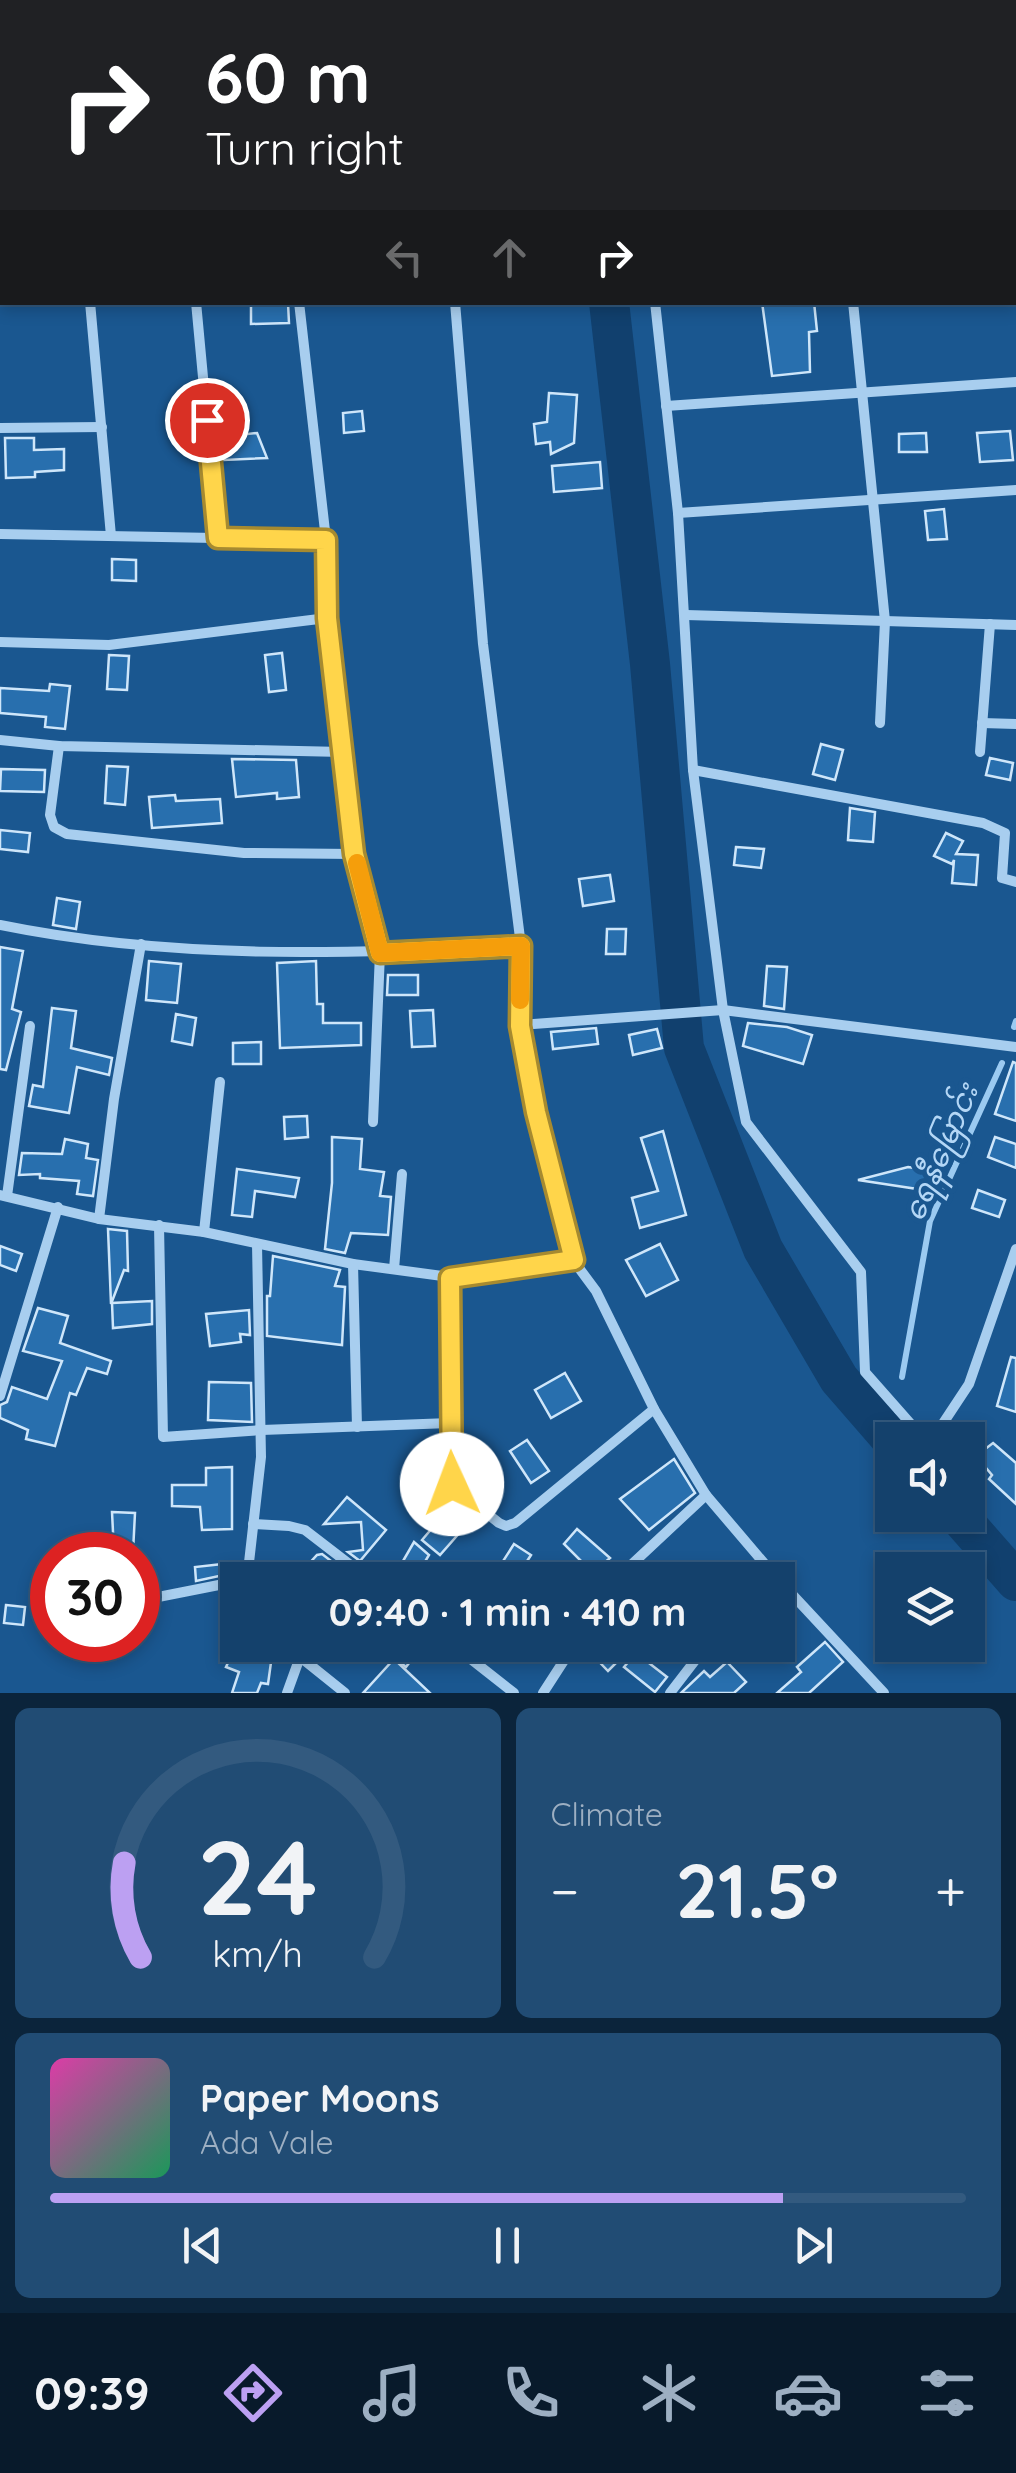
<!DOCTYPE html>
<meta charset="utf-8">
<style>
body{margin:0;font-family:Quicksand,"Noto Sans Myanmar",sans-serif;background:#214c74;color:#f1f3f6;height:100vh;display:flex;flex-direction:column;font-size:38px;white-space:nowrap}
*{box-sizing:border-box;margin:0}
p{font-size:32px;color:#9dafc2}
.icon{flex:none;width:55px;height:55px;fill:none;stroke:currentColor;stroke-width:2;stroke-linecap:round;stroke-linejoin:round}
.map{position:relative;height:1693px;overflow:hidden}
.sheet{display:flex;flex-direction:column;gap:15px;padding:15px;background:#0b243b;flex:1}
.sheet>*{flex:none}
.banner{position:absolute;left:0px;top:0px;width:1018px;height:305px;box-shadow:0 5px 15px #0003,0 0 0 2px #335a7f;background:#202124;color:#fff;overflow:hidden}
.buttons{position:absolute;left:875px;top:1422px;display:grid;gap:20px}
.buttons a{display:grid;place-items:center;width:110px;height:110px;border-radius:0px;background:#14416c;box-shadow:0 5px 15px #0003,0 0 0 2px #335a7f;font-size:50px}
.speed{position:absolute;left:30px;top:1532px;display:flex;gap:20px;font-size:50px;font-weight:700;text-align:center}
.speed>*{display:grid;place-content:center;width:130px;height:130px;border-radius:50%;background:#14416c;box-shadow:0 5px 15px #0003,0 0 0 2px #335a7f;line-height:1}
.speed .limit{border:15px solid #d22;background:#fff;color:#111}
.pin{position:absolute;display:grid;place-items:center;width:85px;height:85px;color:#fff;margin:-42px;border:5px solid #fff;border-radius:50%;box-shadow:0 2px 10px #0007}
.me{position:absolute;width:110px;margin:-55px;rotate:358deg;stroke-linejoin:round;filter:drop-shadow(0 0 8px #0008)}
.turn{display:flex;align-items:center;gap:35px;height:210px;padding:0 40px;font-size:45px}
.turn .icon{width:130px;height:130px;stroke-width:2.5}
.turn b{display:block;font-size:70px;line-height:85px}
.lanes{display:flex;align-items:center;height:95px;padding:0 40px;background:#0003;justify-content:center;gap:50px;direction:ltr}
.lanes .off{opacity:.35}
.big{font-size:75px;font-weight:700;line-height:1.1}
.sheet .card{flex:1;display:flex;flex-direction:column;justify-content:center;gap:15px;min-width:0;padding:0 35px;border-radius:15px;background:#214c74}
.sheet .dial{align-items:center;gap:0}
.dial svg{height:260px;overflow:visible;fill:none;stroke:#335a7f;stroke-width:7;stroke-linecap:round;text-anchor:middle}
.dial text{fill:#f1f3f6;stroke:none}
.song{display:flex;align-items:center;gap:30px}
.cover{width:120px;height:120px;border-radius:15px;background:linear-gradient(135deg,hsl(320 70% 55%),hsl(150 70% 35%))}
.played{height:10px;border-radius:5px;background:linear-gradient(90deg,#bca0f2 80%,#335a7f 80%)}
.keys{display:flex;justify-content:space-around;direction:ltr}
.heat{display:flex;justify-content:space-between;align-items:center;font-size:55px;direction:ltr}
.sheet .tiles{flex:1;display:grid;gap:15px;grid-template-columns:1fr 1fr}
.card:last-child{grid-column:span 2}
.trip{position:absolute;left:220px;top:1562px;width:575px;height:100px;border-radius:0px;background:#14416c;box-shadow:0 5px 15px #0003,0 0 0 2px #335a7f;font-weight:700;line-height:100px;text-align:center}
.menu{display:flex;height:160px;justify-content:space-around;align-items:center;background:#081a2b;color:#9dafc2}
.menu .icon{width:70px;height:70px}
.menu .on{color:#bca0f2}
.menu b{font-size:45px;color:#f1f3f6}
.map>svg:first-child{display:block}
</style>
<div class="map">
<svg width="1016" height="1693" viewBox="0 0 1016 1693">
<rect width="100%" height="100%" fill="#1a5790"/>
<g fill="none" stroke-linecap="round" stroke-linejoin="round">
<!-- stream -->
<g stroke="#9bcaf1" stroke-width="6">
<polyline points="1014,1027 1016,1021"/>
<polyline points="902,1377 930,1221 1002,1063"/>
<polyline points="888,1435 893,1415"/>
</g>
<!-- river -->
<g stroke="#11406e" stroke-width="40">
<polyline points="575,0 575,2"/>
<polyline points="609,302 650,664 684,1048 763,1249 839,1379 892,1440"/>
<polyline points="958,1515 1016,1581"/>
</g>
</g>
<!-- building -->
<g fill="#286fae" stroke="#cee6fa" stroke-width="2.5">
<polygon points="762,302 814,302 817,331 809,332 810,372 772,376"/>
<polygon points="251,303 288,303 289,323 251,324"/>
<polygon points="549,393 577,395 574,443 551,454 550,442 536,444 534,424 547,422"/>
<polygon points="362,411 364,431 344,433 343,413"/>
<polygon points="1010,431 1013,460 980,462 977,433"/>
<polygon points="257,433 267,458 224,460 221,437"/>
<polygon points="926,433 927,452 899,452 899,434"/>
<polygon points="5,438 34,438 34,450 64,449 64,470 35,472 35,477 6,478"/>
<polygon points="600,462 602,488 554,492 552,466"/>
<polygon points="944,509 947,539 928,540 925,511"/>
<polygon points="112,559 136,560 136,581 112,580"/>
<polygon points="282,653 286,690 269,692 265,655"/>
<polygon points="109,655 129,656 127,690 107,689"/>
<polygon points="50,684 70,686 65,729 45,727 46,717 0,713 0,688 49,691"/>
<polygon points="821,744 843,750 835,780 813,774"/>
<polygon points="990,758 1013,763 1010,780 986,775"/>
<polygon points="232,759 296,760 299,797 277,799 277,793 236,797"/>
<polygon points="107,766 128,767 125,805 105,803"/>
<polygon points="1,769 45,770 44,792 0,791"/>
<polygon points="175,795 176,801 220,799 222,823 152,828 149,797"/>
<polygon points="850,808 875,812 873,842 848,840"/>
<polygon points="0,830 30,833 28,852 0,849"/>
<polygon points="946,833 963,841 956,854 978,855 976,885 952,883 954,860 952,864 934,856"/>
<polygon points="736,847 764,849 761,868 734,865"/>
<polygon points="610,875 614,901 583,906 579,879"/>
<polygon points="57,898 80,902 76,929 53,925"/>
<polygon points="607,929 626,929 625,954 606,954"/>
<polygon points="0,947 23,951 12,1009 21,1012 6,1070 0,1069"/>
<polygon points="149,961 181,964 177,1003 146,1000"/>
<polygon points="316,961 317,1004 323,1004 323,1023 361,1023 361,1045 280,1048 277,963"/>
<polygon points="767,966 787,967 784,1009 764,1006"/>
<polygon points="388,975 418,975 418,995 387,995"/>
<polygon points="52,1008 76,1011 71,1048 112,1058 109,1075 77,1067 69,1113 29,1106 33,1085 43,1087"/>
<polygon points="433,1010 435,1046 412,1047 410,1011"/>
<polygon points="176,1014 196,1018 192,1045 172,1041"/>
<polygon points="748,1023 787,1027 812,1035 803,1064 743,1046"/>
<polygon points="596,1028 598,1044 553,1049 551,1032"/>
<polygon points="657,1029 662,1048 633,1055 629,1035"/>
<polygon points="261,1042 261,1064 233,1064 233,1043"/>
<polygon points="1013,1062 1016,1063 1016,1121 995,1114"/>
<polygon points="307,1116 308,1137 285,1139 284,1117"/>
<polygon points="663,1131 686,1215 640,1228 632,1198 658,1191 641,1138"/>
<polygon points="332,1137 362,1139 360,1169 384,1172 380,1196 391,1197 388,1235 351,1233 345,1253 325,1249 332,1183"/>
<polygon points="995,1137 1016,1144 1016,1168 988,1157"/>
<polygon points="65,1139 88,1144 86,1158 98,1160 93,1196 77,1194 79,1181 40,1178 40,1174 19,1175 22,1153 62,1154"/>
<polygon points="908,1167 927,1170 924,1190 858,1180"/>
<polygon points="237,1169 299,1178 295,1197 255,1191 252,1217 232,1215"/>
<polygon points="978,1190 1005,1200 999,1217 972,1208"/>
<polygon points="108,1229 127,1231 128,1271 124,1270 111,1304"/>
<polygon points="660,1244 678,1280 646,1296 626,1260"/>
<polygon points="0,1246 22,1254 16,1271 0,1265"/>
<polygon points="273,1256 340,1270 335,1286 345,1287 342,1345 267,1336 267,1296 270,1296"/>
<polygon points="152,1301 152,1324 113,1328 112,1303"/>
<polygon points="38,1308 68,1316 60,1343 111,1361 107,1374 87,1368 76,1395 70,1393 55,1446 26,1439 28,1430 0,1418 0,1405 7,1402 12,1387 47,1399 62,1361 23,1351"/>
<polygon points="249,1310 250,1335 240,1334 241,1342 210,1346 206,1314"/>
<polygon points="1011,1357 1016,1358 1016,1412 997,1406"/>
<polygon points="565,1373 581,1401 551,1418 535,1390"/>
<polygon points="209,1382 251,1383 252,1422 208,1420"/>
<polygon points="527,1440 549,1471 531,1483 510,1451"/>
<polygon points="993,1443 1016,1463 1016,1504 989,1479 992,1475 976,1456"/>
<polygon points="674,1459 695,1493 649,1530 620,1499"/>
<polygon points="232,1467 232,1529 202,1530 200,1507 172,1506 172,1485 206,1485 206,1468"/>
<polygon points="347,1497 386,1530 360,1561 348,1552 363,1550 361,1522 324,1524"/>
<polygon points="451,1506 469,1522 440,1555 422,1540"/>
<polygon points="112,1512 135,1513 133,1552 114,1552"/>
<polygon points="577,1529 610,1558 593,1573 564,1544"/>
<polygon points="414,1542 429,1555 414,1580 392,1580"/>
<polygon points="514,1544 531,1555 515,1580 491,1580"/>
<polygon points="322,1554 348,1574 344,1580 294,1580 317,1555"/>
<polygon points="232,1563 233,1573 196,1581 195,1567"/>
<polygon points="6,1605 25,1607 23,1625 4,1623"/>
<polygon points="825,1642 843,1662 809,1693 777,1693 801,1672 797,1667"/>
<polygon points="237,1643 273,1648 268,1684 261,1683 257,1693 232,1693 239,1672 226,1667"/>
<polygon points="378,1645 423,1645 406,1667"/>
<polygon points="583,1645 613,1645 624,1655 608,1671"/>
<polygon points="636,1653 667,1677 655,1692 624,1667"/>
<polygon points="394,1659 430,1693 363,1693"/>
<polygon points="727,1662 746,1682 734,1693 681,1693 704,1671 710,1677"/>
</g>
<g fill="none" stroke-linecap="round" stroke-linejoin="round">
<!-- street -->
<g stroke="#a8ceef" stroke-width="10">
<polyline points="73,0 74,2"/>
<polyline points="215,0 215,2"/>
<polyline points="319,0 320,2"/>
<polyline points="410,0 410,2"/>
<polyline points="620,0 621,2"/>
<polyline points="816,0 816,2"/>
<polyline points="1011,0 1011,2"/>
<polyline points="1015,41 1016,50"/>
<polyline points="1015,157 1016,157"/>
<polyline points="1015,270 1016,269"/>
<polyline points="90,302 111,536"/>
<polyline points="196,302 218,538"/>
<polyline points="299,302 326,540 327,618 354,854 380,953 373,1122"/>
<polyline points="455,302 483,644 521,946 520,1025 536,1112 573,1260 596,1291 654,1409 706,1495 775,1576 884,1693"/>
<polyline points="655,302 678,513 693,770 723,1010 746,1122 861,1272 865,1372 925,1440"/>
<polyline points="853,302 885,621 880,723"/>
<polyline points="666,406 1016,382"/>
<polyline points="0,428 102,427"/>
<polyline points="678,513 1016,490"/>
<polyline points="0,534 326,540"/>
<polyline points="686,615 1016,625"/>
<polyline points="0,642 109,645 327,618"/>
<polyline points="982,723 1016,724"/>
<polyline points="0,740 59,746 343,752"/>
<polyline points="59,746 50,815 54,827 67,834 244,853 354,854"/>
<polyline points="980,752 990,624"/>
<polyline points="693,770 983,823 1005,833 1002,878 1016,882"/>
<path d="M0,925c170,35 348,29 521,21"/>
<polyline points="520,1025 723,1010 1016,1047"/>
<polyline points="0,1195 99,1219 204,1232 353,1264 450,1277 573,1260"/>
<polyline points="7,1196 30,1026"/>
<polyline points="99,1219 114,1099 141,944"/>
<polyline points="159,1225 163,1437 262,1430 450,1423"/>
<polyline points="204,1232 220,1082"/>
<polyline points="353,1264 357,1427"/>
<polyline points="394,1269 402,1174"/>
<polyline points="450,1277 450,1478 456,1489 499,1523 506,1526 515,1523 654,1409"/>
<polyline points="0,1396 58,1207"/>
<polyline points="932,1440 969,1384 1016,1249"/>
<polyline points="253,1524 289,1526 305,1530 370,1580"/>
<polyline points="247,1580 261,1457 257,1244"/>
<polyline points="615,1580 706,1495"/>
<polyline points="138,1601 234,1582 238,1586"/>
<polyline points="281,1645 289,1648 345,1693"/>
<polyline points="453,1645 514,1693"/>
<polyline points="287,1693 300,1657"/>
<polyline points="543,1693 574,1645"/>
<polyline points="670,1693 707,1645"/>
</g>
</g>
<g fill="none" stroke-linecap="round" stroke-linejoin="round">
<defs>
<polyline id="route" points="207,420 218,538 326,540 327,618 354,854 380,953 521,946 520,1026 536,1112 574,1260 450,1278 452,1484"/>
</defs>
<!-- route casing -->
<use href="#route" stroke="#a68a30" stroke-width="25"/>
<!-- route -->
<use href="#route" stroke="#ffd54a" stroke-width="18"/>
<!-- slow -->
<polyline stroke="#f59e0b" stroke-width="18" points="357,863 380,953 521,946 520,1000"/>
</g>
<g text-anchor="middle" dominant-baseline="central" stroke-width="10" stroke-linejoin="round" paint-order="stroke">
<!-- water labels -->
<g font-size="30" font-style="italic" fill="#b4d7f6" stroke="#1a5790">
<text transform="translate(940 1152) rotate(-67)">ရေနီမြောင်း</text>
</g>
</g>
</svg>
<div class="buttons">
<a><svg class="icon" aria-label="sound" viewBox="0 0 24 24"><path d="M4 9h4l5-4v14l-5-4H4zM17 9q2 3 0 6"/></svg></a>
<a><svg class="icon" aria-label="layers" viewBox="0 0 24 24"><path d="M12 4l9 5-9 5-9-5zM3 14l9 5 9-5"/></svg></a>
</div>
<div class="speed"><div class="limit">30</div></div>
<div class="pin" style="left:207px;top:420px;background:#d93025"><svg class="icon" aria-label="arrive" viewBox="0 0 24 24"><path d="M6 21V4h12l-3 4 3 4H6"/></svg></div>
<svg class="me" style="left:452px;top:1484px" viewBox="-20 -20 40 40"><circle r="19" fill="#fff"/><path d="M0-13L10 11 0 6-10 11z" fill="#ffd54a"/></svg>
<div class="trip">09:40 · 1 min · 410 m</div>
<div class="banner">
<div class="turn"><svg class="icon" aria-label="right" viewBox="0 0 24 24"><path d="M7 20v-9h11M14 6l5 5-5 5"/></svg><div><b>60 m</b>Turn right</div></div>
<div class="lanes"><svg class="icon off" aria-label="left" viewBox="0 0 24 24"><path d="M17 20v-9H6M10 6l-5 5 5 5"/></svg><svg class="icon off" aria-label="ahead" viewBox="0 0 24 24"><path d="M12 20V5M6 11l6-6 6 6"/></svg><svg class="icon" aria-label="right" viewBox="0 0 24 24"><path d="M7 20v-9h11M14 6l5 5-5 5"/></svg></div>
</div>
</div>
<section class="sheet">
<div class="tiles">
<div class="card dial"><svg viewBox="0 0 100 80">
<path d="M14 69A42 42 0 1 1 86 69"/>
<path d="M14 69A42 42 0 0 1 9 40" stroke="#bca0f2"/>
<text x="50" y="56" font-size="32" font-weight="700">24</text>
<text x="50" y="72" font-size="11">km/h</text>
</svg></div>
<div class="card"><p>Climate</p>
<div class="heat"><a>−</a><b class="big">21.5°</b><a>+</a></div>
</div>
<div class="card">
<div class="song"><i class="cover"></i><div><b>Paper Moons</b><p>Ada Vale</p></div></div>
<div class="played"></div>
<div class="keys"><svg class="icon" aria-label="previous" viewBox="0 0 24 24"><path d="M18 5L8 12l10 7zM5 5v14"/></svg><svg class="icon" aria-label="pause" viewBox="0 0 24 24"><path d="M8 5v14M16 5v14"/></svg><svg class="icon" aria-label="next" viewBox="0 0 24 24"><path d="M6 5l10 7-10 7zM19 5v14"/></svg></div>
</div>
</div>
</section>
<nav class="menu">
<b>09:39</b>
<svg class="icon on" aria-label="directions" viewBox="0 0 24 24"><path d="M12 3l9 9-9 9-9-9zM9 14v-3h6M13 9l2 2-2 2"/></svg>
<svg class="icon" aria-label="music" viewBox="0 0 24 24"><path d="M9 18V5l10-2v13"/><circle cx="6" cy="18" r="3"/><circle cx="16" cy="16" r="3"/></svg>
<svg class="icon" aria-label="phone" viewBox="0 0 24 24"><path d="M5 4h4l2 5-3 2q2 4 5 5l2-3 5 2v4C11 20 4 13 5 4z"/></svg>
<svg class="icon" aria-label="climate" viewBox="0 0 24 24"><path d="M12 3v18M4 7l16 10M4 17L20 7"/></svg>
<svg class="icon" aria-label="car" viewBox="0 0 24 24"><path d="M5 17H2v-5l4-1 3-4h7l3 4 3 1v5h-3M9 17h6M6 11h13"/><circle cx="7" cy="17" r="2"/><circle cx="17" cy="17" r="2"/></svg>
<svg class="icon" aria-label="filters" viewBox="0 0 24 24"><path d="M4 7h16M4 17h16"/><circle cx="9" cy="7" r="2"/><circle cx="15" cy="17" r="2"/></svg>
</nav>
